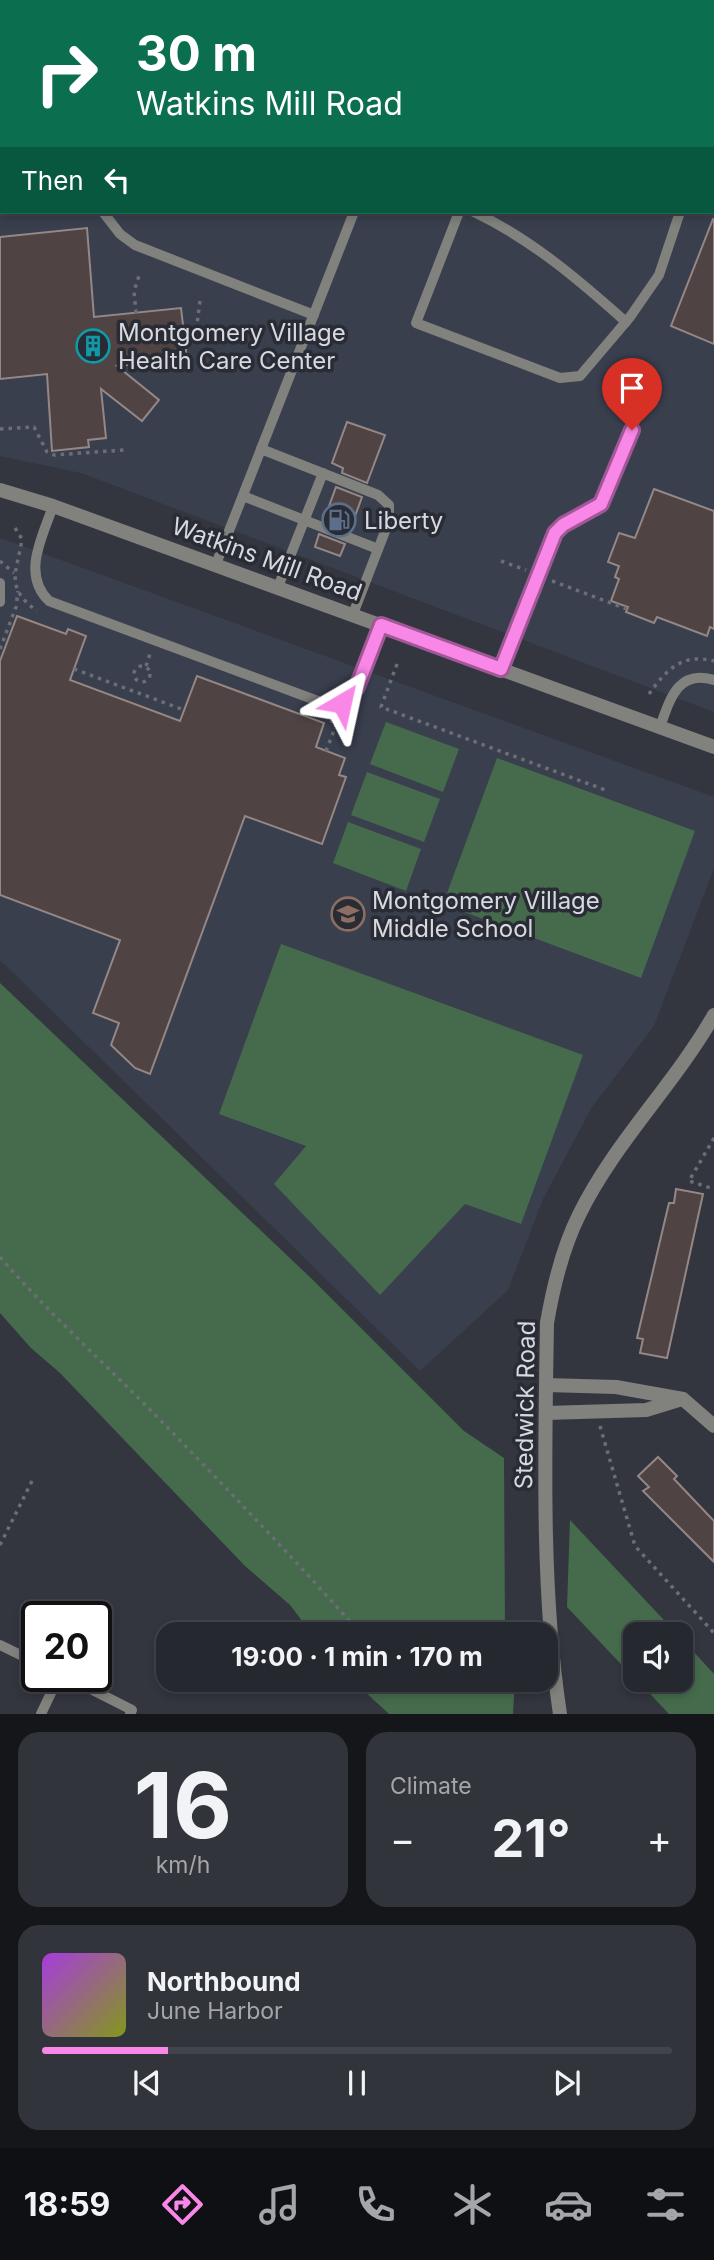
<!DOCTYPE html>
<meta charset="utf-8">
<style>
body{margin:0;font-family:Inter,sans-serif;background:#32343b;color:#f1f3f6;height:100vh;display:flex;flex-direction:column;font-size:26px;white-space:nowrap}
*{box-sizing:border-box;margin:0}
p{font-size:23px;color:#a4a6aa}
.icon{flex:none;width:38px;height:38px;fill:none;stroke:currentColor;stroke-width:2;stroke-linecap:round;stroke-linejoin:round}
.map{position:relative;height:1714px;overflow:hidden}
.sheet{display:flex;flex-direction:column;gap:18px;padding:18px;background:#15161a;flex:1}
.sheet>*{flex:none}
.banner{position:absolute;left:0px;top:0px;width:714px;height:214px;box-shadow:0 4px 10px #0003,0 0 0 2px #42444b;background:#0b6e4f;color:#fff;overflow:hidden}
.fabs{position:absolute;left:623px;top:1622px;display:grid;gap:14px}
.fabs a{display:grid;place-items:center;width:70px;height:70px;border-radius:14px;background:#26282f;box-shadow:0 4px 10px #0003,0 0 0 2px #42444b;font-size:35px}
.speed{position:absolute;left:21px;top:1601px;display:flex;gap:14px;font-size:35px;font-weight:700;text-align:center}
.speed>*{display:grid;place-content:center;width:91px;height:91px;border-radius:50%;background:#26282f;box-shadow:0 4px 10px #0003,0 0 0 2px #42444b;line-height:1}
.speed .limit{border:4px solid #111;border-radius:10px;background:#fff;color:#111}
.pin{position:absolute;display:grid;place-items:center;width:60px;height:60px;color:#fff;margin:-72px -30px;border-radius:50% 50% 50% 0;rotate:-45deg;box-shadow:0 0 7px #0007}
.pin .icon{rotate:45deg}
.me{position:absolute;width:77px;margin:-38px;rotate:36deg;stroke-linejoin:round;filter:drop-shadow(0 0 5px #0008)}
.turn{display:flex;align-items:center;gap:24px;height:147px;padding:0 21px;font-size:32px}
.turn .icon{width:91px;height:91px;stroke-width:2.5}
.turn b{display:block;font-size:49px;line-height:60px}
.then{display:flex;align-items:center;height:66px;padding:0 21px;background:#0003;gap:14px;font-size:26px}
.big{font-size:52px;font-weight:700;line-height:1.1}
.sheet .card{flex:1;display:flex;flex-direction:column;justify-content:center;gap:10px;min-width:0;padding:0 24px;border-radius:21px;background:#32343b}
.sheet .dial{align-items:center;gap:0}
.dial b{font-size:91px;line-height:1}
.song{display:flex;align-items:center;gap:21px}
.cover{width:84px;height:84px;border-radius:10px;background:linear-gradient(135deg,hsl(280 70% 55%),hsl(70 70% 35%))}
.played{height:7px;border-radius:4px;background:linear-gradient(90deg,#f987e8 20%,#42444b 20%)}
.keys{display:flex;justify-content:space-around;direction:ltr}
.heat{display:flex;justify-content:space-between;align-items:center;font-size:38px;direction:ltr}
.sheet .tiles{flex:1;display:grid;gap:18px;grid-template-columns:1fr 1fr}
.card:last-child{grid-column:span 2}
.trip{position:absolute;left:156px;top:1622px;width:402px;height:70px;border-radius:21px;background:#26282f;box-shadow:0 4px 10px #0003,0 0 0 2px #42444b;font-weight:700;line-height:70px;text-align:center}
.tab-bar{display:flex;height:112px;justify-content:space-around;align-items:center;background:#0f1013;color:#a4a6aa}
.tab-bar .icon{width:49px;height:49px}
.tab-bar .active{color:#f987e8}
.tab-bar b{font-size:32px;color:#f1f3f6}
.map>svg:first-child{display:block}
</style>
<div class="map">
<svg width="714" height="1714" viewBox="0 0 714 1714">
<rect width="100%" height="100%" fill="#33363f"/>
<!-- built -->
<g fill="#3a3f4e" fill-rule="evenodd">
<path d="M0,0h714v712l-633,-239 -81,-17zM2,2h710v210h-710z"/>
<polygon points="0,538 714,797 714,868 654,1026 592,1107 543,1199 508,1290 420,1371 0,960"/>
</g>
<!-- green -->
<g fill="#456b4c">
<polygon points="386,722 459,749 443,792 370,764"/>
<polygon points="497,758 695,831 641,978 443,904"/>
<polygon points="367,772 440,799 424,842 351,815"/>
<polygon points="348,822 421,849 406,891 333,863"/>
<polygon points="281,944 583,1055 521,1224 465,1204 380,1295 274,1184 306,1146 219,1114"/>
<polygon points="0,983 314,1281 464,1431 504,1458 505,1634 312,1634 290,1605 245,1566 60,1373 31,1348 0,1313"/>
<polygon points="570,1520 677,1634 635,1634 635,1679 567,1607"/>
<polygon points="681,1638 714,1674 714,1714 669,1714 637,1680 681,1680"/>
<polygon points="363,1680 515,1680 513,1714 389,1714 362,1689"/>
</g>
<!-- building -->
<g fill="#4f4443" stroke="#948786" stroke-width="2">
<polygon points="713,219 714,219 714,344 671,326"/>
<polygon points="87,228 94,317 181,308 187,359 117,366 159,400 142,421 101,389 106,438 88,440 89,447 52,451 47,374 0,379 0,237"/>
<polygon points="347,422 385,435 367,483 342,473 343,468 332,463"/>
<polygon points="336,487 362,497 350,530 324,520"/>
<polygon points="654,489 714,511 714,629 710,627 707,636 657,617 654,623 626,612 628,607 611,601 619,579 615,577 619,566 608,562 619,533 635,538"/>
<polygon points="319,534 345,544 340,556 315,547"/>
<polygon points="17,616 66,634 68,629 86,636 70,680 180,721 197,676 324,723 316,747 345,758 339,775 346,777 322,844 245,816 150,1074 135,1068 111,1045 119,1023 93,1013 120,940 0,895 0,661"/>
<polygon points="676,1189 703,1194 667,1358 640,1353 643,1339 637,1338 669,1203 674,1203"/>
<polygon points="658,1457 677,1476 674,1479 714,1521 714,1562 643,1491 649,1487 638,1476"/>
</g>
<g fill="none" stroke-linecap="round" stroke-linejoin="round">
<!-- path -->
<g stroke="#6c6e76" stroke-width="3.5" stroke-dasharray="3.5 5" stroke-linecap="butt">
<polyline points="267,0 268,2"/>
<polyline points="200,301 196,332 212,339"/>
<polyline points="136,313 134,291 139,276"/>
<polyline points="184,334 196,332"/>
<polyline points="0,429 34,427 47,452 54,455 124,450"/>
<path d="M15,528l7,11c-5,33 -18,48 15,72"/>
<polyline points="0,561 14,573"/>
<polyline points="501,561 526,570"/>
<polyline points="552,581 627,609"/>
<polyline points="0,649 16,607 18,591"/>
<polyline points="397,664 381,707 608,791"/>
<circle cx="142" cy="674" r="8"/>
<polyline points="146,666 150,654"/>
<polyline points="74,669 184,710"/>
<path d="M649,694c18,-25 33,-41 65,-33"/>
<polyline points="326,751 337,723 326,719"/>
<polyline points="714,1138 689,1181 714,1189"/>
<path d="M0,1257c53,61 113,114 168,171 66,68 131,136 193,206"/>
<polyline points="600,1426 635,1546 714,1633"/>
<polyline points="0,1545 33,1479"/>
<polyline points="403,1680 425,1688 461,1680"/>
</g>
<!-- service -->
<g stroke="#81827d" stroke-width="10">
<polyline points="8,0 12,2"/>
<polyline points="414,0 418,2"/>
<polyline points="594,0 598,2"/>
<polyline points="216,2 217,0"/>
<polyline points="463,2 464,0"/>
<polyline points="0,174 2,173"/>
<polyline points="103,212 120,234 135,245 314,315"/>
<polyline points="459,212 416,323 560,378 580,376 630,317 659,275 680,212"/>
<path d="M474,212c57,27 105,68 152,110"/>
<polyline points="261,449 378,495 389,505 389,521 353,614"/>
<polyline points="243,496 378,549"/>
<path d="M53,506c-10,30 -32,68 -4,95l277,103c36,5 45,-54 55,-79"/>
<polyline points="216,564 354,212"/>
<polyline points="0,583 0,602"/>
<polyline points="278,587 323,473"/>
<polyline points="501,669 555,533 567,522 601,504 639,411"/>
<path d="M660,727c10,-28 18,-58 54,-47"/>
<polyline points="0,1645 37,1663"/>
<polyline points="65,1676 132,1710 130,1714"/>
<polyline points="41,1714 59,1676"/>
</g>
<!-- minor -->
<g stroke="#81827d" stroke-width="14">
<polyline points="546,1385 616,1387 683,1399 714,1426"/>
<polyline points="546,1413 646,1410 682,1399"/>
</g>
<!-- tertiary -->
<g stroke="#81827d" stroke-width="14">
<polyline points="0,490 53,506 714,747"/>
<path d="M560,1714c-19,-123 -15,-266 -13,-391 6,-35 16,-76 32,-108 35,-72 95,-130 135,-200"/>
</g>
</g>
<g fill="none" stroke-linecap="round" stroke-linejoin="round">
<defs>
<polyline id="route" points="342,703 357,687 381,625 501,669 555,533 563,525 601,504 632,430"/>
</defs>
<!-- route casing -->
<use href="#route" stroke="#a25897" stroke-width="18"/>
<!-- route -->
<use href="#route" stroke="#f987e8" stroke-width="12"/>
</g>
<!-- icons -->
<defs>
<symbol id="building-ring" viewBox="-11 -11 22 22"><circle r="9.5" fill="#292c35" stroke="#0f9aa8" stroke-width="1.5"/><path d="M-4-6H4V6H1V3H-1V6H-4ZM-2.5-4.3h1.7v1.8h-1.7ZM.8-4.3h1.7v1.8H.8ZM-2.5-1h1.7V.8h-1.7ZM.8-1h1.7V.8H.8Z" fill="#0f9aa8"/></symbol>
<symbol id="fuel-ring" viewBox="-11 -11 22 22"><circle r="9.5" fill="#292c35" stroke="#5c6f8a" stroke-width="1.5"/><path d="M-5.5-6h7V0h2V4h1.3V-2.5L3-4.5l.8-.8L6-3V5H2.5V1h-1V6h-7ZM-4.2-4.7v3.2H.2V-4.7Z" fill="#5c6f8a"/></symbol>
<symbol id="school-ring" viewBox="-11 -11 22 22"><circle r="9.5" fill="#292c35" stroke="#8d6e63" stroke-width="1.5"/><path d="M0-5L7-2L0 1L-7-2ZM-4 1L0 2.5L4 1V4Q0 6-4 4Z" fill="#8d6e63"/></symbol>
</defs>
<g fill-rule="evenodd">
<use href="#building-ring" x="74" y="327" width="38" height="38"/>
<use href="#fuel-ring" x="320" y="501" width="38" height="38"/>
<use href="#school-ring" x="329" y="895" width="38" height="38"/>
</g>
<g text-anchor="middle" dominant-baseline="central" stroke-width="7" stroke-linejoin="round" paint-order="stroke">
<!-- poi labels -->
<g font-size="24" fill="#d7d9df" stroke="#292c35" text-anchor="start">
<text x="118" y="332">Montgomery Village<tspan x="118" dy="28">Health Care Center</tspan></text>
<text x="364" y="520">Liberty</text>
<text x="372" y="900">Montgomery Village<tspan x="372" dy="28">Middle School</tspan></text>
</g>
<!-- street labels -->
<g font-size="24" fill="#d7d9df" stroke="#292c35">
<text transform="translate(267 559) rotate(20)">Watkins Mill Road</text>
<text transform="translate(525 1405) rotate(-89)">Stedwick Road</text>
</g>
</g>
</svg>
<div class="fabs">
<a><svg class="icon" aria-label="sound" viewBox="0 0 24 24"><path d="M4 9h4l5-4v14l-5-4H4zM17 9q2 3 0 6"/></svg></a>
</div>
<div class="speed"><div class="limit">20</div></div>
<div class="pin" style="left:632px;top:430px;background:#d93025"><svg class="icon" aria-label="arrive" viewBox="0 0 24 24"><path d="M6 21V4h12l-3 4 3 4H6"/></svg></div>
<svg class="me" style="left:342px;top:703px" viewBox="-20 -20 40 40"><path d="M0-17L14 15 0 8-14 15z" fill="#f987e8" stroke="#fff" stroke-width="4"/></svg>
<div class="trip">19:00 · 1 min · 170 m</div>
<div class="banner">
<div class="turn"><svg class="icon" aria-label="right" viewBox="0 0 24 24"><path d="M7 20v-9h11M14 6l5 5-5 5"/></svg><div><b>30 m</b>Watkins Mill Road</div></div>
<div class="then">Then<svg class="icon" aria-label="left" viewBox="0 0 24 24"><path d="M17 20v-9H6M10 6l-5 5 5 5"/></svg></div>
</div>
</div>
<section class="sheet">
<div class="tiles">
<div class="card dial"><b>16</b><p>km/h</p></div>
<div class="card"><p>Climate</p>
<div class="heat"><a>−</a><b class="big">21°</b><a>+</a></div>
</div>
<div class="card">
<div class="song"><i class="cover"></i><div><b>Northbound</b><p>June Harbor</p></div></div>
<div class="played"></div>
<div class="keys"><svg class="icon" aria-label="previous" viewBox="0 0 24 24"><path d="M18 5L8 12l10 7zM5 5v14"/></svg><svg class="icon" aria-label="pause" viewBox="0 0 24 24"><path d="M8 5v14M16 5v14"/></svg><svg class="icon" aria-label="next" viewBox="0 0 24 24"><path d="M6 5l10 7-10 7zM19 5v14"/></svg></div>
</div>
</div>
</section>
<nav class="tab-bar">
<b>18:59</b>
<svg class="icon active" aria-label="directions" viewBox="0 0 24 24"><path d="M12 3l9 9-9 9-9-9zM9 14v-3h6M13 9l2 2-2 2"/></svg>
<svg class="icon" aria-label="music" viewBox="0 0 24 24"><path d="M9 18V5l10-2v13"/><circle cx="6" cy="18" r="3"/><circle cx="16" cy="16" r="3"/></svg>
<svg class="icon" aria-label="phone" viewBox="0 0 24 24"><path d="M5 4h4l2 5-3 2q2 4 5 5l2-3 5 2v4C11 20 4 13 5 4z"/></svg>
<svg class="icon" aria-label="climate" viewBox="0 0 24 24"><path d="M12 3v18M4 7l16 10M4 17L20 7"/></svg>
<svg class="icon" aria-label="car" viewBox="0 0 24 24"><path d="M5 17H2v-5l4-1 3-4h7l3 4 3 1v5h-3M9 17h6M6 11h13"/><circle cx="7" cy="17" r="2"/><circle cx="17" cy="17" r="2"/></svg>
<svg class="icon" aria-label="filters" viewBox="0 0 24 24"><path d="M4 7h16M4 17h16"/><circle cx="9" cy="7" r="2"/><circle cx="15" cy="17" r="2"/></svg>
</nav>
